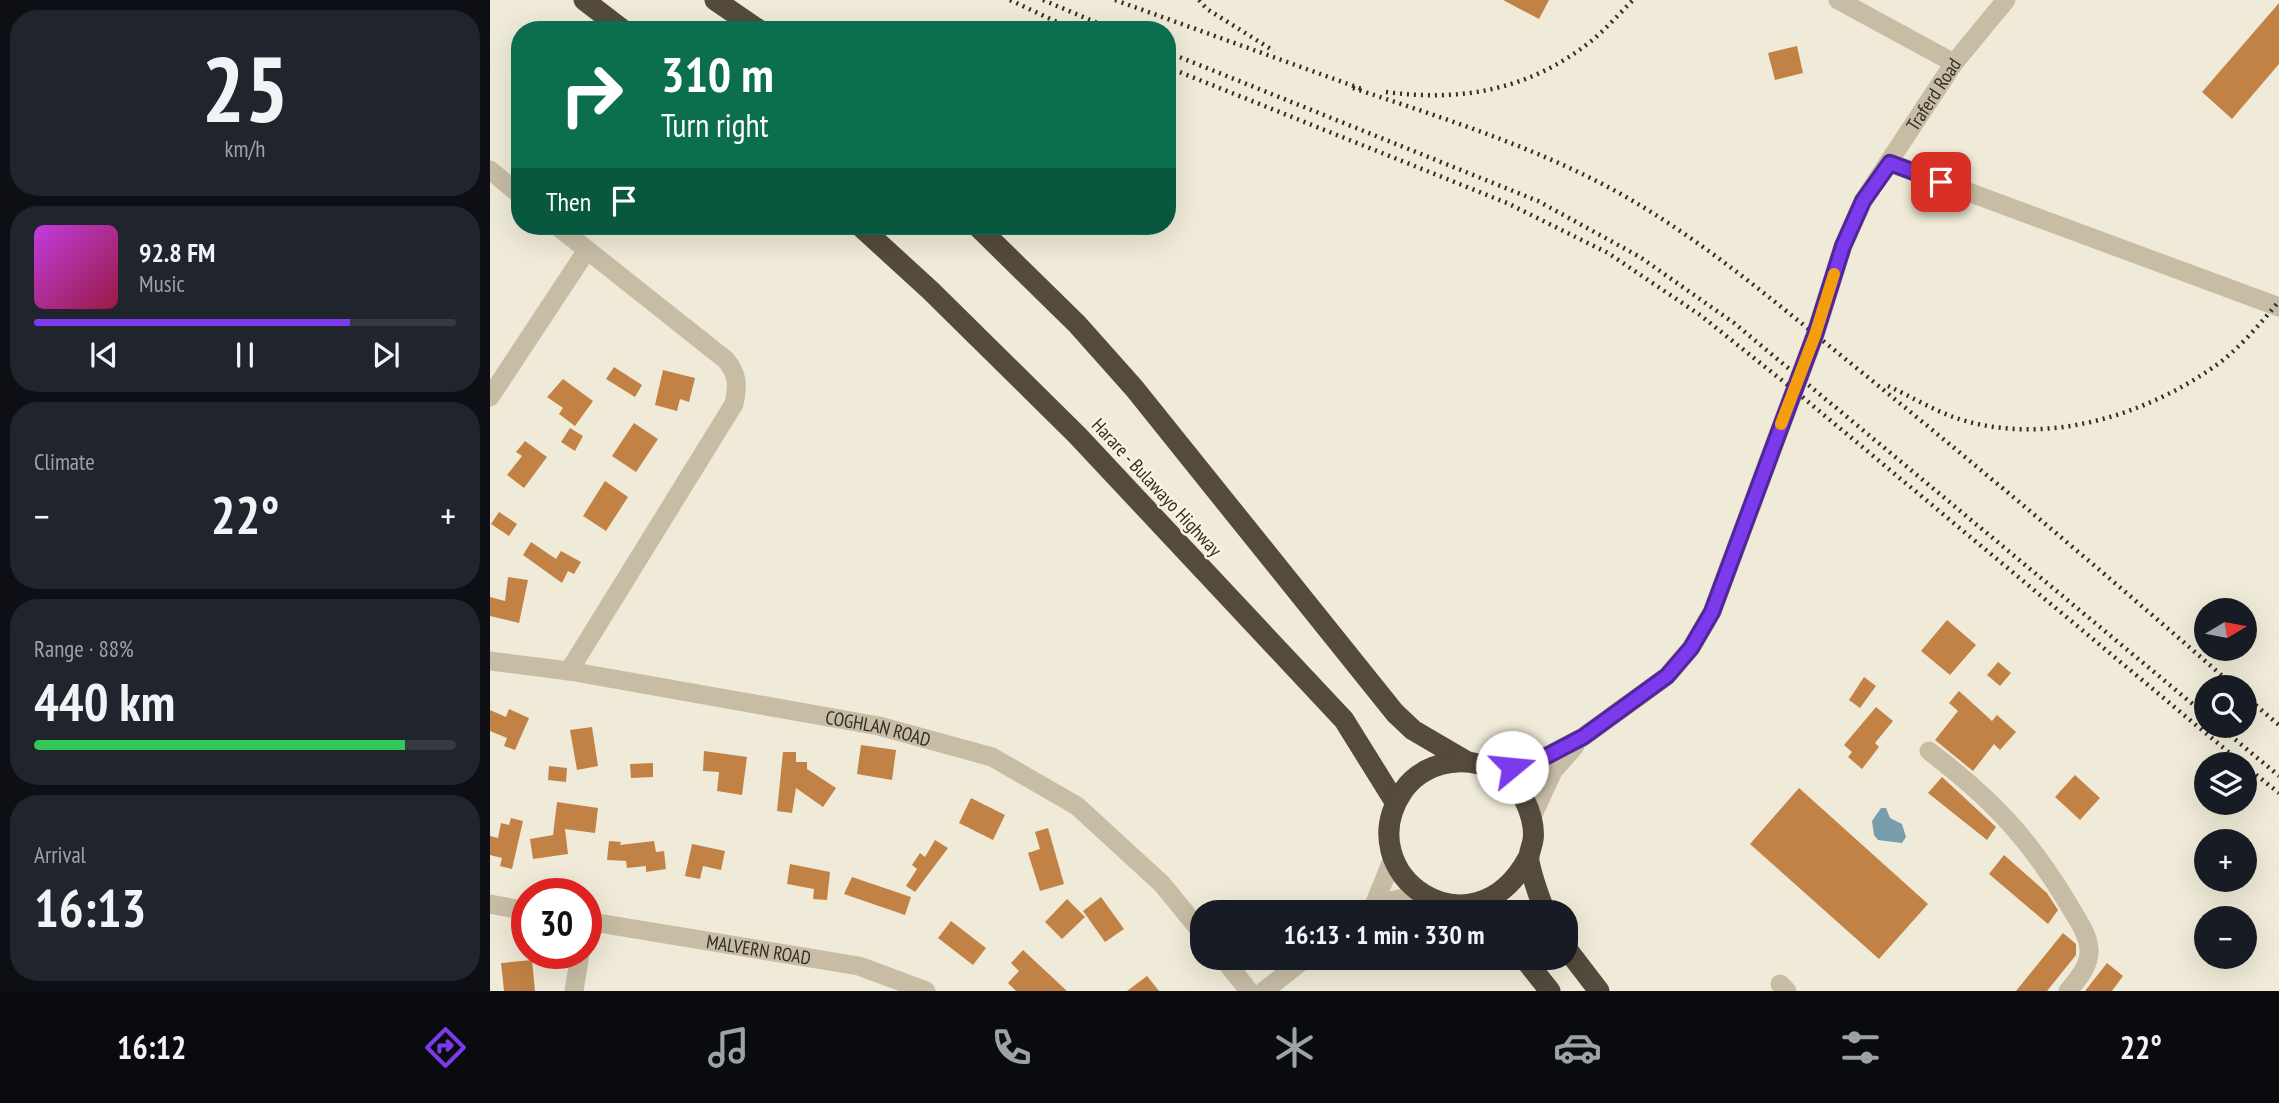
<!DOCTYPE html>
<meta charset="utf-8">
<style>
body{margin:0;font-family:"PT Sans Narrow",sans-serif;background:#20242c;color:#f1f3f6;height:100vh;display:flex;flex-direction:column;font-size:26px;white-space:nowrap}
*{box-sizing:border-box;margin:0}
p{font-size:23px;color:#9ea1a6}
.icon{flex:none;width:38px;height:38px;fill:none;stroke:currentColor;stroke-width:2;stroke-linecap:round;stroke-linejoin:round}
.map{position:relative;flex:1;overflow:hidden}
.details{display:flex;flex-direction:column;gap:10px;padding:10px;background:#0d0f14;width:490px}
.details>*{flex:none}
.banner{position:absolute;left:21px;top:21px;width:665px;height:214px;border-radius:28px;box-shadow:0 7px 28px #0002;background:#0b6e4f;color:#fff;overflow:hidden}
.needle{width:46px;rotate:80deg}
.buttons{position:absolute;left:1704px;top:598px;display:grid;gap:14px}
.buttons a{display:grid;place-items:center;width:63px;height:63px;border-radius:50%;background:#171b24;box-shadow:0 7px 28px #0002;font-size:35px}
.speed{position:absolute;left:21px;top:878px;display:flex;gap:14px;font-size:35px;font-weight:700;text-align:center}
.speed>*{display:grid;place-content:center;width:91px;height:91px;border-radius:50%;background:#171b24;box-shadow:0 7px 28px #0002;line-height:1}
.speed .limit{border:10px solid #d22;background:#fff;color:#111}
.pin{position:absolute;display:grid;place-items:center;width:60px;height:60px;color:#fff;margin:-30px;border-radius:14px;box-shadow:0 4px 10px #0006}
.me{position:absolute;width:77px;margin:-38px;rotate:73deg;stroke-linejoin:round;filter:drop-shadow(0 0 5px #0008)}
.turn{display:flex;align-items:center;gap:24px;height:147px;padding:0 35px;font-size:32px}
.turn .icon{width:91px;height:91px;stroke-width:2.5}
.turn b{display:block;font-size:49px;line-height:60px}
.then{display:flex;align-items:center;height:66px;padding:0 35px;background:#0003;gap:14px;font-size:26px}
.big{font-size:52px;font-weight:600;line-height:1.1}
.details .tile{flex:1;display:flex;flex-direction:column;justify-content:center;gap:10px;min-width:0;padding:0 24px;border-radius:28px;background:#20242c}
.details .dial{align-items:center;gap:0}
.dial b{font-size:91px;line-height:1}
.song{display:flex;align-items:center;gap:21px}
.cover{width:84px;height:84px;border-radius:10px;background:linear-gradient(135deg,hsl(290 70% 55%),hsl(340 70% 35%))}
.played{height:7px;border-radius:4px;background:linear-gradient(90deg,#7c3aed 75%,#363941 75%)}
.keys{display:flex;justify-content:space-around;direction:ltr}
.heat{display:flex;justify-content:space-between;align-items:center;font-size:38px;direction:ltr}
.charge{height:10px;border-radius:5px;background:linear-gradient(90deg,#34c759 88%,#363941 0)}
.trip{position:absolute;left:700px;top:900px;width:388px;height:70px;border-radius:28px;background:#171b24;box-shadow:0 7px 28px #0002;font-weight:600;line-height:70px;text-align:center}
.dock{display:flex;height:112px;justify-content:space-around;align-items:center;background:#090b0e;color:#9ea1a6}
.dock .icon{width:49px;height:49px}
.dock .current{color:#7c3aed}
.dock b{font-size:32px;color:#f1f3f6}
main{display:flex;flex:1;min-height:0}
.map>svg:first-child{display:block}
</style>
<main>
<section class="details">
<div class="tile dial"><b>25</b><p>km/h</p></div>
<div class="tile">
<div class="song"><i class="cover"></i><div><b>92.8 FM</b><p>Music</p></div></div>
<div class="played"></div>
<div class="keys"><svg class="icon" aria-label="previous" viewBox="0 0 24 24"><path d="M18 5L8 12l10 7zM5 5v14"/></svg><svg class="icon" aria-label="pause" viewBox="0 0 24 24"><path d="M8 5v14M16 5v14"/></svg><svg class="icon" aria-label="next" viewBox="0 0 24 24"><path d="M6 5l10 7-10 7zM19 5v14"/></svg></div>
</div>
<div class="tile"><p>Climate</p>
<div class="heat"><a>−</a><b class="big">22°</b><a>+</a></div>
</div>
<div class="tile"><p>Range · 88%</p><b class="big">440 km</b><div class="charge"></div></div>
<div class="tile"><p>Arrival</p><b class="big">16:13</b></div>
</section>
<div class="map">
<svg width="1789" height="991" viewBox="0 0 1789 991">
<rect width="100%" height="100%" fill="#f0ebd8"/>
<!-- water -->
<polygon fill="#789dac" points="1391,808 1396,808 1400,818 1412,824 1416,837 1412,843 1388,840 1384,835 1382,821"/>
<!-- building -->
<g fill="#c28245">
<polygon points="1013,0 1059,0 1049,19"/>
<polygon points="1789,3 1789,64 1742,119 1712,92"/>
<polygon points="1307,46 1313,73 1285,80 1278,53"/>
<polygon points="124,367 152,385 145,397 116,379"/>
<polygon points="173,370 205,378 199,402 190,399 187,411 165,405"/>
<polygon points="73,379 103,401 85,426 69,414 73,408 57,397"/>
<polygon points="144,423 168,439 146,472 122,456"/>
<polygon points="80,428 93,436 85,451 71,442"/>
<polygon points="35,441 57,457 34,488 17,475 32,456 26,452"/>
<polygon points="115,481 138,497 116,531 93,516"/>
<polygon points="9,512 27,524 19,536 1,524"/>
<polygon points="41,542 66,559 71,551 91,562 84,574 78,571 72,583 33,555"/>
<polygon points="18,577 38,580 29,623 0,616 0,597 15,601"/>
<polygon points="1457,620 1486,645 1460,675 1431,651"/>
<polygon points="1508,662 1521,673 1510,686 1497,675"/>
<polygon points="1374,677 1386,686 1370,708 1359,700"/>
<polygon points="1469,691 1502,721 1507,715 1526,732 1510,750 1504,744 1483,771 1445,740 1468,711 1459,703"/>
<polygon points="1386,707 1403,721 1385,743 1389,747 1372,769 1358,757 1362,752 1354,745"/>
<polygon points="19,709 39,718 25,750 14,746 17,738 0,731 0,710 16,717"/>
<polygon points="102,727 108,766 87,770 80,730"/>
<polygon points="371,745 406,750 402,780 367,774"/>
<polygon points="214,751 257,757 252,795 227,791 229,772 213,771"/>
<polygon points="293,752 306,752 306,762 317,762 317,769 346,788 333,807 306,788 302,813 287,811"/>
<polygon points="163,763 163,777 141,778 140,764"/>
<polygon points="59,766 77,768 76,782 58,780"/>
<polygon points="1585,775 1610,798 1590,820 1565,797"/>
<polygon points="1452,777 1506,827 1497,840 1438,793"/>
<polygon points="1309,788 1438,904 1389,959 1260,844"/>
<polygon points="481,798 515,815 503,840 469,823"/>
<polygon points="67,802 108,808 105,833 75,829 78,854 43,859 40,839 63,835"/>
<polygon points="21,818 33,821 22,869 10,866 12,858 0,855 0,836 8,838 11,823 19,825"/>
<polygon points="558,828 574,884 550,891 538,853 550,849 545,832"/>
<polygon points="445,840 458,848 425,892 416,886 427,869 422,865 430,853 435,857"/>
<polygon points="119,841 131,842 130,845 164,841 166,852 174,851 176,869 156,872 156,866 137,868 136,861 117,860"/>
<polygon points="202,844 235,851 231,870 213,866 210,879 195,876"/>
<polygon points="1514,855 1557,893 1568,910 1558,924 1499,874"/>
<polygon points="300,864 340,872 337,900 323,899 324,889 297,884"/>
<polygon points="362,877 421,897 415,915 354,894"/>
<polygon points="611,897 634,929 615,942 593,911"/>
<polygon points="577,899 595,917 572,939 555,922"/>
<polygon points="461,921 496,948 483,965 448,938"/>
<polygon points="1573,933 1586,944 1586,955 1557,991 1526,991"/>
<polygon points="533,950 577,991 526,991 518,983 529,971 521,963"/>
<polygon points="42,960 45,991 14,991 11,963"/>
<polygon points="1617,963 1633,976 1622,991 1595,991"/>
<polygon points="657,976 669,991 637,991"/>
</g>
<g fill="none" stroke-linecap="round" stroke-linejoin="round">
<!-- minor -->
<g stroke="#c7bda5" stroke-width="19">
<polyline points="1348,0 1464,63"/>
<polyline points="1400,163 1789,307"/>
<polyline points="0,170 30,195"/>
<path d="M67,226l169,134c12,15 12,25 8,44l-165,267"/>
<polyline points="0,397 97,250"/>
<path id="s1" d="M0,661l79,10 310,55 113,31 85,49 85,78 40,49"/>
<path d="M1439,751c63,48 99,86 140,154 7,13 19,28 20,44 1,17 -11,30 -21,42"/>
<path id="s2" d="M1004,770l47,-11 42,-22 84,-61 24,-28 21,-36 103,-277 28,-89 20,-45 91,-138 52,-63"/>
<polyline points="1041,819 1063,771 1085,746"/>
<polyline points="903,858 884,905 913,898 936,897"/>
<polyline points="0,904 37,911"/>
<path id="s3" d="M96,921l273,45 67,25"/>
<polyline points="732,957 759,991"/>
<polyline points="1290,984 1297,991"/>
<polyline points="84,991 90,954"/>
<polyline points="774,991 817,957"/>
</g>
<!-- highway -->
<g stroke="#544a3d" stroke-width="21">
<polyline points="94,0 133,30"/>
<polyline points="225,0 269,30"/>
<polyline points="370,226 440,290 587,435 854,720 905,802"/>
<polyline points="487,226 587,324 644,388 905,713 923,730 976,761"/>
<path d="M1038,858c-56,103 -181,16 -125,-67 12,-18 33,-28 54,-29 27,-2 54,14 67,37 6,11 11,28 9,41 -1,7 -5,14 -4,21 3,17 10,35 16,51"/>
<polyline points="1076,948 1109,991"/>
<polyline points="1033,957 1060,991"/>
</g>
<!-- rail -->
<g stroke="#332d26" stroke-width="4.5" stroke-dasharray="2 5" stroke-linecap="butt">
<polyline points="520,0 584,30"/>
<polyline points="553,0 624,30"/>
<polyline points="625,0 872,89"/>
<polyline points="709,0 717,9 784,51"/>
<polyline points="677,52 1048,201 1150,257 1244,323 1717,716"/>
<polyline points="677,67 1017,203 1118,253 1210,315 1304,390 1754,765"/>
<path d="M863,88c87,29 176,57 257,100 92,50 168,117 249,182 128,104 253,209 377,318"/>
<path d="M896,92c75,10 143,-2 204,-50 15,-12 29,-28 43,-42"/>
<path d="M1398,386c22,10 45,24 68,32 86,29 187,-1 259,-52 21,-14 48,-45 64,-65"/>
<polyline points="1755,696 1789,725"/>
<polyline points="1729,726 1789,776"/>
<polyline points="1755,766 1789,793"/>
</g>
</g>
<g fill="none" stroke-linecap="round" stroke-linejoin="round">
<defs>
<polyline id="route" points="1022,767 1051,759 1093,737 1177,676 1201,648 1222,612 1325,335 1353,246 1373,201 1400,163 1451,182"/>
</defs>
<!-- route casing -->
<use href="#route" stroke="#51269a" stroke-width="18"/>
<!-- route -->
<use href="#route" stroke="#7c3aed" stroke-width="12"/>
<!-- slow -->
<polyline stroke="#f59e0b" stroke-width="12" points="1291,424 1325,335 1344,274"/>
</g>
<g text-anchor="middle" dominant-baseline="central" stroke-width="5" stroke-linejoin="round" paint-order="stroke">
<!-- street labels -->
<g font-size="19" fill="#332d26" stroke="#f8f4e4">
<text stroke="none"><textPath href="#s2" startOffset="844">Traferd Road</textPath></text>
<text transform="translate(667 487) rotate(47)">Harare - Bulawayo Highway</text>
<text stroke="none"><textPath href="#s1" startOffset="394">COGHLAN ROAD</textPath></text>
<text stroke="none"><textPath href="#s3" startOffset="175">MALVERN ROAD</textPath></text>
</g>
</g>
</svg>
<div class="buttons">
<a><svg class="needle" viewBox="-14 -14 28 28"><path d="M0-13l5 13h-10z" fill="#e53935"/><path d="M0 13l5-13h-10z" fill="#9ea1a6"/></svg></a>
<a><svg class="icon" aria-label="search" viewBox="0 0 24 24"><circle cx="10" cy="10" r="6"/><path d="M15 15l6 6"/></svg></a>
<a><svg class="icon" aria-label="layers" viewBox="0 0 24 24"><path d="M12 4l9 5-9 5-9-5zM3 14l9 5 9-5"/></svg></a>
<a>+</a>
<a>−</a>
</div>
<div class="speed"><div class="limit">30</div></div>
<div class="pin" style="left:1451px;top:182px;background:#d93025"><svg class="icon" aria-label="arrive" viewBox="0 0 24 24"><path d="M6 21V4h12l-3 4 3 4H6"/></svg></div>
<svg class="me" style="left:1022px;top:767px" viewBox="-20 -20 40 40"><circle r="19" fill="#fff"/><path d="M0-13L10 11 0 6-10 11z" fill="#7c3aed"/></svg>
<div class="trip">16:13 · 1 min · 330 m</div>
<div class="banner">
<div class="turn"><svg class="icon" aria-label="right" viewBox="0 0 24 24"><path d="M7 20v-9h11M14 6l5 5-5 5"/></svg><div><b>310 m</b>Turn right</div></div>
<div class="then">Then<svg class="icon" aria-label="arrive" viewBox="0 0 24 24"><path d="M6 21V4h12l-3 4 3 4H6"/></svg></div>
</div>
</div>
</main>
<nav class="dock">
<b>16:12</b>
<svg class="icon current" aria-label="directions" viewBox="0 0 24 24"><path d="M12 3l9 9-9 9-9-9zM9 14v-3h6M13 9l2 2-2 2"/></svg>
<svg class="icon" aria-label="music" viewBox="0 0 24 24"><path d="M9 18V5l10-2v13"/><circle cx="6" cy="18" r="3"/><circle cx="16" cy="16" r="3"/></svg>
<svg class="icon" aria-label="phone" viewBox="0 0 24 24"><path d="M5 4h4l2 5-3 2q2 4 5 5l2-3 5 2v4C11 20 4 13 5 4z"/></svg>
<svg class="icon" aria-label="climate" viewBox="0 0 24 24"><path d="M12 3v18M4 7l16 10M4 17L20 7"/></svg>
<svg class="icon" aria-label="car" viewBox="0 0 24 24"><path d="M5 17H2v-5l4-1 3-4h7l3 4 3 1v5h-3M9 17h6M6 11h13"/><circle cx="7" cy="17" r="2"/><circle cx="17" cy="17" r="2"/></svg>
<svg class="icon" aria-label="filters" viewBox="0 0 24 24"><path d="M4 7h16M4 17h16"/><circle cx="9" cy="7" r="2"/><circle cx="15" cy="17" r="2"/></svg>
<b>22°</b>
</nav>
